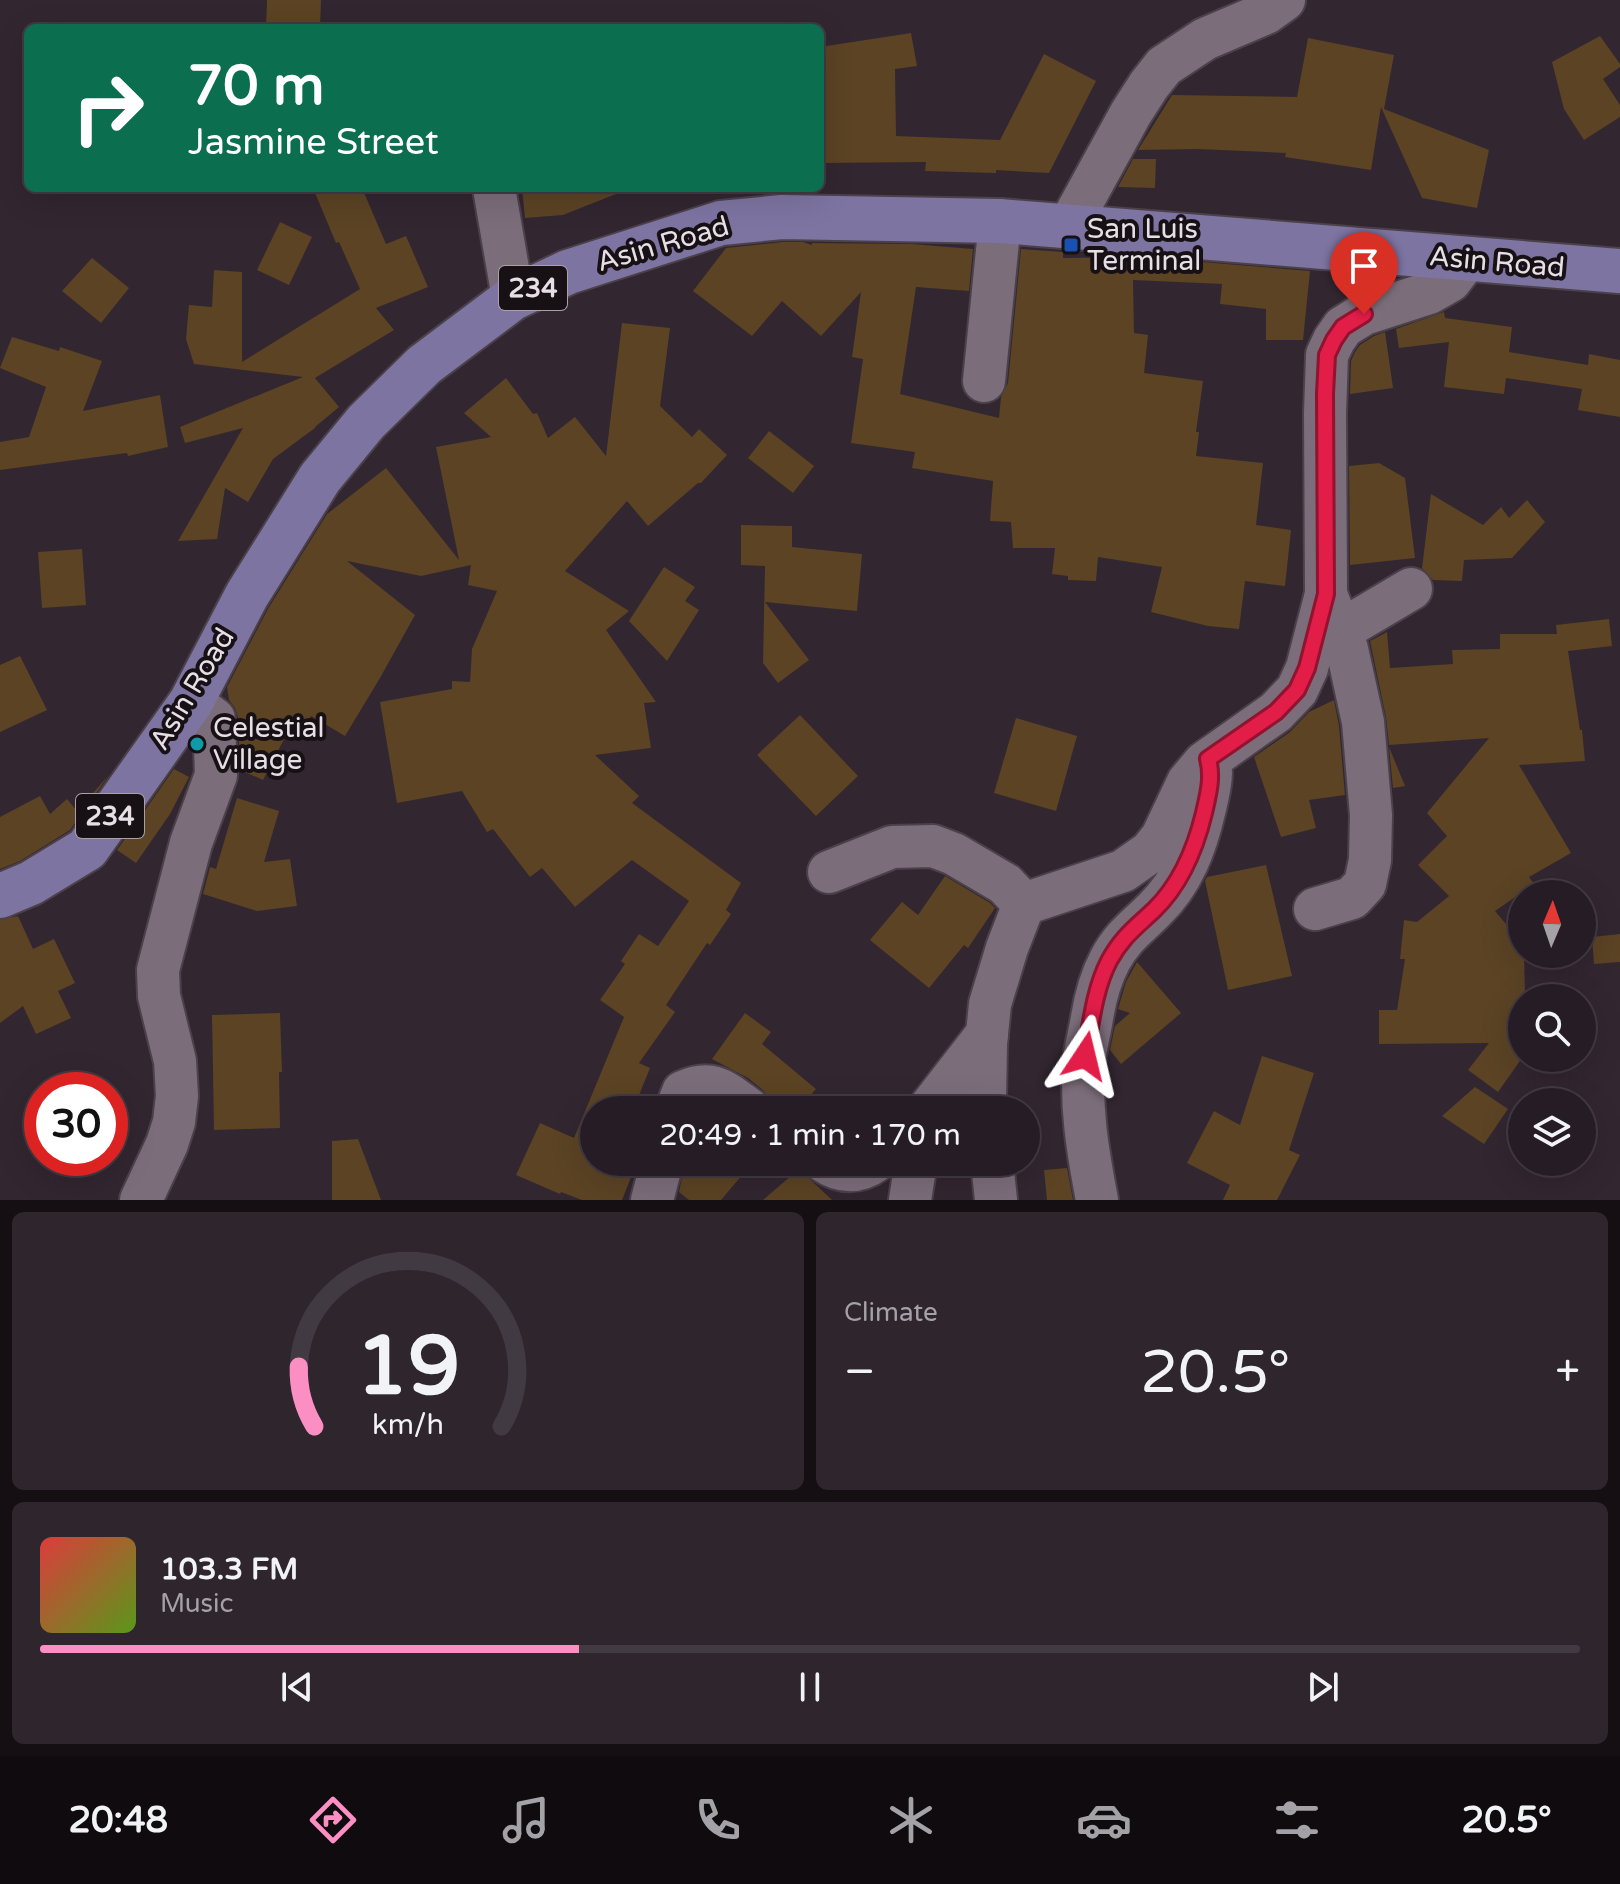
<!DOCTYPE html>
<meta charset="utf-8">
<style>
body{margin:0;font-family:"Varela Round",sans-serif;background:#2e252d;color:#f1f3f6;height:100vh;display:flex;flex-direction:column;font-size:30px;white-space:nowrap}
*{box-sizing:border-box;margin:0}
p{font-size:26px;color:#a4a1a7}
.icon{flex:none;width:44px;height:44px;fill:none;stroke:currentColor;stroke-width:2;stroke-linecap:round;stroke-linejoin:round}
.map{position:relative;height:1200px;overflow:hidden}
.details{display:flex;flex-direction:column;gap:12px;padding:12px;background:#150f14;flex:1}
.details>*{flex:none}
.banner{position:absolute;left:24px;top:24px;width:800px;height:168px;border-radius:12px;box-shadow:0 8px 32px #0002,0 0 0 2px #423a42;background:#0b6e4f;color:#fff;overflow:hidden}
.needle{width:52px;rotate:2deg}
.controls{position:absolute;left:1508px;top:880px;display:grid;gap:16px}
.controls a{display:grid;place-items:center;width:88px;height:88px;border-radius:50%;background:#261c25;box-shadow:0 8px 32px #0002,0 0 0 2px #423a42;font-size:40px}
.speed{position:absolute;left:24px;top:1072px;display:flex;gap:16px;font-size:40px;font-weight:700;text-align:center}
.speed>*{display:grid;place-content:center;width:104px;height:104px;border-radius:50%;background:#261c25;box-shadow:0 8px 32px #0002,0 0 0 2px #423a42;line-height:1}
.speed .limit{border:12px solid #d22;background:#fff;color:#111}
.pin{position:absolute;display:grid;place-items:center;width:68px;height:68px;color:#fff;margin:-82px -34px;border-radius:50% 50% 50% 0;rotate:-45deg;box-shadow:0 0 8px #0007}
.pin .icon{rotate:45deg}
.me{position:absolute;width:88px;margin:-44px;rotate:10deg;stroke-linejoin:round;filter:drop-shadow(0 0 6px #0008)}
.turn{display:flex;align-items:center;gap:28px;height:168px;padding:0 32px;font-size:36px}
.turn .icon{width:104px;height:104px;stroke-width:2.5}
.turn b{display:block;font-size:56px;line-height:68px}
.big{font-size:60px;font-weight:600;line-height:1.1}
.details .widget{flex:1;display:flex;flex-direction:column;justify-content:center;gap:12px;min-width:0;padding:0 28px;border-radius:12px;background:#2e252d}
.details .dial{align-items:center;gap:0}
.dial svg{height:208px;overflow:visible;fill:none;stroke:#423a42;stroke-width:7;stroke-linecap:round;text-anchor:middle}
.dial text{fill:#f1f3f6;stroke:none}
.song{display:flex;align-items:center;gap:24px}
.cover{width:96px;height:96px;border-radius:12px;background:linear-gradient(135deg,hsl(0 70% 55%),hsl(90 70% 35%))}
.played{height:8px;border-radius:4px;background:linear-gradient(90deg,#fb8fc4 35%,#423a42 35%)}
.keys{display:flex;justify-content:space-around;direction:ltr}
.heat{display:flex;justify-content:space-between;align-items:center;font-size:44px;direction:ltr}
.details .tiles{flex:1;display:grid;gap:12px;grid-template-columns:1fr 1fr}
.widget:last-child{grid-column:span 2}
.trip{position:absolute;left:580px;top:1096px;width:460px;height:80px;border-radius:40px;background:#261c25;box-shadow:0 8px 32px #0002,0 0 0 2px #423a42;font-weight:600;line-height:80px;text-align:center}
.menu{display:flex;height:128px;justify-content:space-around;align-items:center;background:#0f0b0f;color:#a4a1a7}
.menu .icon{width:56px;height:56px}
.menu .selected{color:#fb8fc4}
.menu b{font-size:36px;color:#f1f3f6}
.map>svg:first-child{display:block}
</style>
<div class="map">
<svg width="1620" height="1200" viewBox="0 0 1620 1200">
<rect width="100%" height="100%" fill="#322631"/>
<!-- building -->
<g fill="#5b4324">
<polygon points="267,0 321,0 320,28 266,28"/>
<polygon points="911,33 917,66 895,69 896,136 1000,140 1044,54 1096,81 1049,173 996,170 996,173 925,171 926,162 820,163 820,47"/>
<polygon points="1600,36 1620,64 1620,67 1603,79 1620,105 1620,117 1584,140 1564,109 1552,62"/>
<polygon points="1308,38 1394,55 1384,109 1489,150 1477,208 1422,198 1381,107 1371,170 1285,157 1286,153 1198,149 1138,150 1172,95 1297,97"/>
<polygon points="1133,159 1156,159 1155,188 1118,187"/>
<polygon points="313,188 362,188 386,244 406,236 428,287 376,308 394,330 315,378 339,407 315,427 315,428 273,459 248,502 225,488 217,539 178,541 243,428 185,443 180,427 303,377 194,364 186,339 189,305 212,307 214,270 242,272 242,362 360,289 339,242 336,243"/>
<polygon points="522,188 626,188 626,190 563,215 525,218"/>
<polygon points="280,222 312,237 289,285 257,270"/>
<polygon points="783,242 803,242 812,245 812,243 912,244 973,249 969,291 916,287 900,394 999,418 1001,397 1008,383 1021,249 1063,252 1063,258 1140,257 1310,271 1303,340 1266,340 1266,309 1220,304 1222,284 1133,280 1134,333 1148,335 1144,373 1203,381 1196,432 1199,432 1196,456 1263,463 1256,525 1291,530 1285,586 1245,581 1239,629 1208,626 1151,612 1162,567 1098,557 1096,581 1068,580 1068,576 1052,574 1055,548 1013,548 1011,522 990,521 993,481 912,468 915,452 851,443 863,359 852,357 861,292 821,336 782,301 752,336 693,291 726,248"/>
<polygon points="92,258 129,288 101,323 62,291"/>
<polygon points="1444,312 1445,318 1512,327 1509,352 1588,365 1589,354 1620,360 1620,417 1578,410 1582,389 1506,378 1504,394 1444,387 1449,342 1399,348 1396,329"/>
<polygon points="622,323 670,328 660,406 692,437 699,429 727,455 701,483 698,483 648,526 627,501 565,571 629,611 606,630 656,702 644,703 651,748 595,755 639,796 632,803 741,883 726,910 731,914 710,945 707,943 666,1005 675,1012 639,1063 650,1068 633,1110 594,1110 594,1162 637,1162 622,1200 582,1200 561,1192 560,1194 516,1175 540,1123 574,1138 624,1017 600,1000 625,964 621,961 639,934 658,946 689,901 632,860 575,907 542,868 530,877 493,829 487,832 462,791 397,803 380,702 452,689 452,681 470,682 472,649 497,591 468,585 471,565 421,576 347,561 415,615 380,678 345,736 311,716 307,722 297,714 263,780 240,770 238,718 235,708 229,700 227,687 269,607 327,514 386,468 459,560 436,447 491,437 464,413 506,378 533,414 537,413 548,438 575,417 606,456"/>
<polygon points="1385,332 1393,388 1350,394 1351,361 1355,352 1360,345 1374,336"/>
<polygon points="12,337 59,351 60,347 102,361 83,411 160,395 168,447 128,456 127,453 0,470 0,442 29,437 46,387 0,368"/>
<polygon points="769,431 814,466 793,493 748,458"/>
<polygon points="1379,463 1405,478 1415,558 1350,565 1349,466"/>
<polygon points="1431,494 1483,525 1501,507 1509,518 1527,500 1545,522 1512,558 1464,560 1462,581 1433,580 1422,568"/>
<polygon points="741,525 792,526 792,547 862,554 857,611 765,602 809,660 778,683 763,663 765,566 741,565"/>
<polygon points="82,549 86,605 42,608 38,552"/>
<polygon points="664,567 695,587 685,601 699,610 667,661 629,621"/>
<polygon points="1609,619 1612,646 1568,651 1580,730 1582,730 1585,761 1519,765 1571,853 1529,877 1534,884 1495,911 1522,943 1522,954 1524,954 1525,998 1522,998 1522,1058 1498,1092 1468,1070 1489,1043 1379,1044 1379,1010 1397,1010 1405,959 1400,959 1404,920 1417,922 1449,896 1418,865 1447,836 1427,813 1489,738 1389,745 1386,717 1370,641 1387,632 1390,668 1453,664 1452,650 1500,649 1500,634 1557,634 1556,625"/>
<polygon points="20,656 47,710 0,732 0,665"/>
<polygon points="1334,700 1339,726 1345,795 1309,800 1316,828 1281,837 1254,757 1290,732 1309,712"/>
<polygon points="800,715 858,776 816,816 757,755"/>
<polygon points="1016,718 1077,736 1056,811 994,793"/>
<polygon points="1389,747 1405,786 1393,788"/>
<polygon points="174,769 189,777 170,814 136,863 117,850"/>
<polygon points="109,775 70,830 20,861 0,869 0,817 40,796 50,814 67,799 77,811"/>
<polygon points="237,798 279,811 264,862 290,859 297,906 257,911 203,894 210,867 216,869"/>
<polygon points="1266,865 1292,976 1228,990 1205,881 1207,877"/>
<polygon points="945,876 990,903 995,908 968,948 964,945 929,988 870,940 902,902 918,915"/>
<polygon points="18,916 33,949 54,939 75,983 58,991 71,1018 36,1034 23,1006 0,1023 0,920"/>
<polygon points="1620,934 1620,962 1594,964 1592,937"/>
<polygon points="1137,962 1181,1013 1121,1064 1110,1050 1115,1026 1130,1013 1118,1009 1126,982"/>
<polygon points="280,1013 282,1072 279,1072 280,1128 214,1130 212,1015"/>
<polygon points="745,1013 771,1032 762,1044 816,1089 798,1110 781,1110 772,1103 764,1091 748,1078 712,1059"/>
<polygon points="1262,1056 1314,1073 1289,1150 1300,1155 1277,1200 1223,1200 1230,1185 1187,1163 1214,1111 1240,1125"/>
<polygon points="1475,1087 1508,1109 1484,1144 1442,1116"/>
<polygon points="358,1139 381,1200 332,1200 332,1141"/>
<polygon points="685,1162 753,1162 721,1200 689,1200 679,1192"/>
<polygon points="1067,1168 1073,1200 1047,1200 1044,1170"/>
<polygon points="799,1169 832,1200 763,1200"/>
</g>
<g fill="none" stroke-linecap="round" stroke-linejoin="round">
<defs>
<g id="minor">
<polyline points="494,188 513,298"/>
<polyline points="1069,226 1131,113 1149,85 1164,66 1205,39 1266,13 1284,0"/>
<polyline points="984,381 1000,221"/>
<polyline points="1340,631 1411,589"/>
<polyline points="829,872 892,847 933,846 954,854 1005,884 1024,904"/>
<polyline points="1024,904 1123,871 1150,852 1162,837 1188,782 1204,763 1276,712 1297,690 1307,668 1326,594 1325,413 1327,355 1334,340 1343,327 1364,314 1429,293 1450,281 1466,260"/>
<polyline points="1315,909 1352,898 1365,884 1370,860 1371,815 1363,722 1347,649 1326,594"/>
<path d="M676,1110l7,-18c31,-14 42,0 67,18"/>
<polyline points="928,1110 987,1034"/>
<polyline points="986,1110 985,1098 986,1044 990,1004 1007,948 1024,904"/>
<path d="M825,1162c16,11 34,11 49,0"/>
<polyline points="992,1162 996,1200"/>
<polyline points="141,1200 167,1144 174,1122 177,1096 175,1061 159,996 158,970 191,843 216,775 214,719 191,702"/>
<polyline points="652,1200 662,1162"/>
<polyline points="910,1200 916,1162"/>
<path d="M1097,1200c-9,-47 -18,-98 -12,-146 2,-12 5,-24 7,-36 3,-19 9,-41 18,-58 13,-24 26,-32 44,-50 29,-28 42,-63 51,-102 3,-12 6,-24 6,-36"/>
</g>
<polyline id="major" points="0,896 31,883 87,849 191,702 247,595 320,478 366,422 424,365 513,298 568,272 721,223 782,217 1000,221 1620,271"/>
</defs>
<!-- minor casing -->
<use href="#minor" stroke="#4b414a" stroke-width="46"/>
<!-- major casing -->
<use href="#major" stroke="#4b414a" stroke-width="48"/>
<!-- minor -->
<use href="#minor" stroke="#7c6d7a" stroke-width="42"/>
<!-- major -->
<use href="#major" stroke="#7e74a2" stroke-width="44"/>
</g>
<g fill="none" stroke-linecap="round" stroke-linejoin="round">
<defs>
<path id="route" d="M1085,1056c6,-31 9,-66 24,-95 13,-24 26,-33 45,-51 27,-26 41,-60 50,-97 4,-18 9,-35 4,-54l68,-47 21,-22 10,-22 19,-74 -1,-200 2,-39 7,-15 9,-13 21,-13"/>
</defs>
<!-- route casing -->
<use href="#route" stroke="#92132f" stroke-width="20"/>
<!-- route -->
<use href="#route" stroke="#e11d48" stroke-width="14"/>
</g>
<!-- markers -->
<rect fill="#1a4fb4" stroke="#171116" stroke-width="3" x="1063" y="237" width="16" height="16" rx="4"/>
<circle fill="#0f9aa8" stroke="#171116" stroke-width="3" cx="197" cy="744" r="8"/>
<g text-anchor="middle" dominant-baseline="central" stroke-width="8" stroke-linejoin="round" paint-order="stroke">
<!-- shield labels -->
<g fill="#171116" stroke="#a9a0a8" stroke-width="2">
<rect x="499" y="266" width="68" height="44" rx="6"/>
<rect x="76" y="794" width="68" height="44" rx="6"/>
</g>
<g font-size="26" font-weight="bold" fill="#e7dee6">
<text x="533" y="288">234</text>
<text x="110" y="816">234</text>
</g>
<!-- poi labels -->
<g font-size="28" fill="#e7dee6" stroke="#171116" text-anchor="start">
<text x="1087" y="229">San Luis<tspan x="1087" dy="32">Terminal</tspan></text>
<text x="213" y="728">Celestial<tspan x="213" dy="32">Village</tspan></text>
</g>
<!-- street labels -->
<g font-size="28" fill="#e7dee6" stroke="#171116">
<text transform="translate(663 244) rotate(-16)">Asin Road</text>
<text transform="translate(1497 262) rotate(5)">Asin Road</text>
<text transform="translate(192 689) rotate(-59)">Asin Road</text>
</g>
</g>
</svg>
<div class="controls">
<a><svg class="needle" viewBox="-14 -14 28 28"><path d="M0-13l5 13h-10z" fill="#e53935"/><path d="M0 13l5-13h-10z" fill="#a4a1a7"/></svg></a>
<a><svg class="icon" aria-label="search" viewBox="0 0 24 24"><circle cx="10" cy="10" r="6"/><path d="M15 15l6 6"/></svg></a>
<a><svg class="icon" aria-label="layers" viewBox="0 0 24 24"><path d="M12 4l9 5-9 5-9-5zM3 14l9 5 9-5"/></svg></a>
</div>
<div class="speed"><div class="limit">30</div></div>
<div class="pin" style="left:1364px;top:314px;background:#d93025"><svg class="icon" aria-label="arrive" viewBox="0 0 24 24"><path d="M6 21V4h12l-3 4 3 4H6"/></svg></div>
<svg class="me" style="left:1085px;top:1056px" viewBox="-20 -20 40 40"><path d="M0-17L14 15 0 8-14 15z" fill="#e11d48" stroke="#fff" stroke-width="4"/></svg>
<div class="trip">20:49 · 1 min · 170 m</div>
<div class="banner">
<div class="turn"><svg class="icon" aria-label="right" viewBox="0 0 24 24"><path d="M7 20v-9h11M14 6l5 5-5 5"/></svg><div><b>70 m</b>Jasmine Street</div></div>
</div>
</div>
<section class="details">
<div class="tiles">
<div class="widget dial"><svg viewBox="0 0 100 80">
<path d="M14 69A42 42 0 1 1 86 69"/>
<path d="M14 69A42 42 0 0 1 8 46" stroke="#fb8fc4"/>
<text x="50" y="56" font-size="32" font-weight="700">19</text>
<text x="50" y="72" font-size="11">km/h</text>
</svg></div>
<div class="widget"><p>Climate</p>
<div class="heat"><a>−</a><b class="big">20.5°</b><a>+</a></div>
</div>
<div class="widget">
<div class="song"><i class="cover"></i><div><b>103.3 FM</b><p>Music</p></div></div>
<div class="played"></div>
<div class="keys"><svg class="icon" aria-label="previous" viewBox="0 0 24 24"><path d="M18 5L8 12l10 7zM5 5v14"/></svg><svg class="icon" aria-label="pause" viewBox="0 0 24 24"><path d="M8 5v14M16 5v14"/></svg><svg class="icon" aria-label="next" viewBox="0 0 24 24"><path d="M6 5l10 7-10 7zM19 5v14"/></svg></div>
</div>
</div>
</section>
<nav class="menu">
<b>20:48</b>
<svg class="icon selected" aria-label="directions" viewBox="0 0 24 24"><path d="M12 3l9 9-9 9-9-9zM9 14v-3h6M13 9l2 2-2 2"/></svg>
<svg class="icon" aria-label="music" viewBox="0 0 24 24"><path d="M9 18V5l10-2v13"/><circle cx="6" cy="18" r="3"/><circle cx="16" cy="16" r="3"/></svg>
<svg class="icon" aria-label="phone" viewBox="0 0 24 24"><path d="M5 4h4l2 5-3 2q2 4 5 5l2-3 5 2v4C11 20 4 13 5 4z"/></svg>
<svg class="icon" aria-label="climate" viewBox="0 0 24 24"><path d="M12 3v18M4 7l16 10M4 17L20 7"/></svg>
<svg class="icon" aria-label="car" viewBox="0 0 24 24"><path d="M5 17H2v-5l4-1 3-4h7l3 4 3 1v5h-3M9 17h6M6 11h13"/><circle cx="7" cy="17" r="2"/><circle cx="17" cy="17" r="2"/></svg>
<svg class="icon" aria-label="filters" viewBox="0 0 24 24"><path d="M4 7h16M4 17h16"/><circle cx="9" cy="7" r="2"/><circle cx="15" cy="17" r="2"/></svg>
<b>20.5°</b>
</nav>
